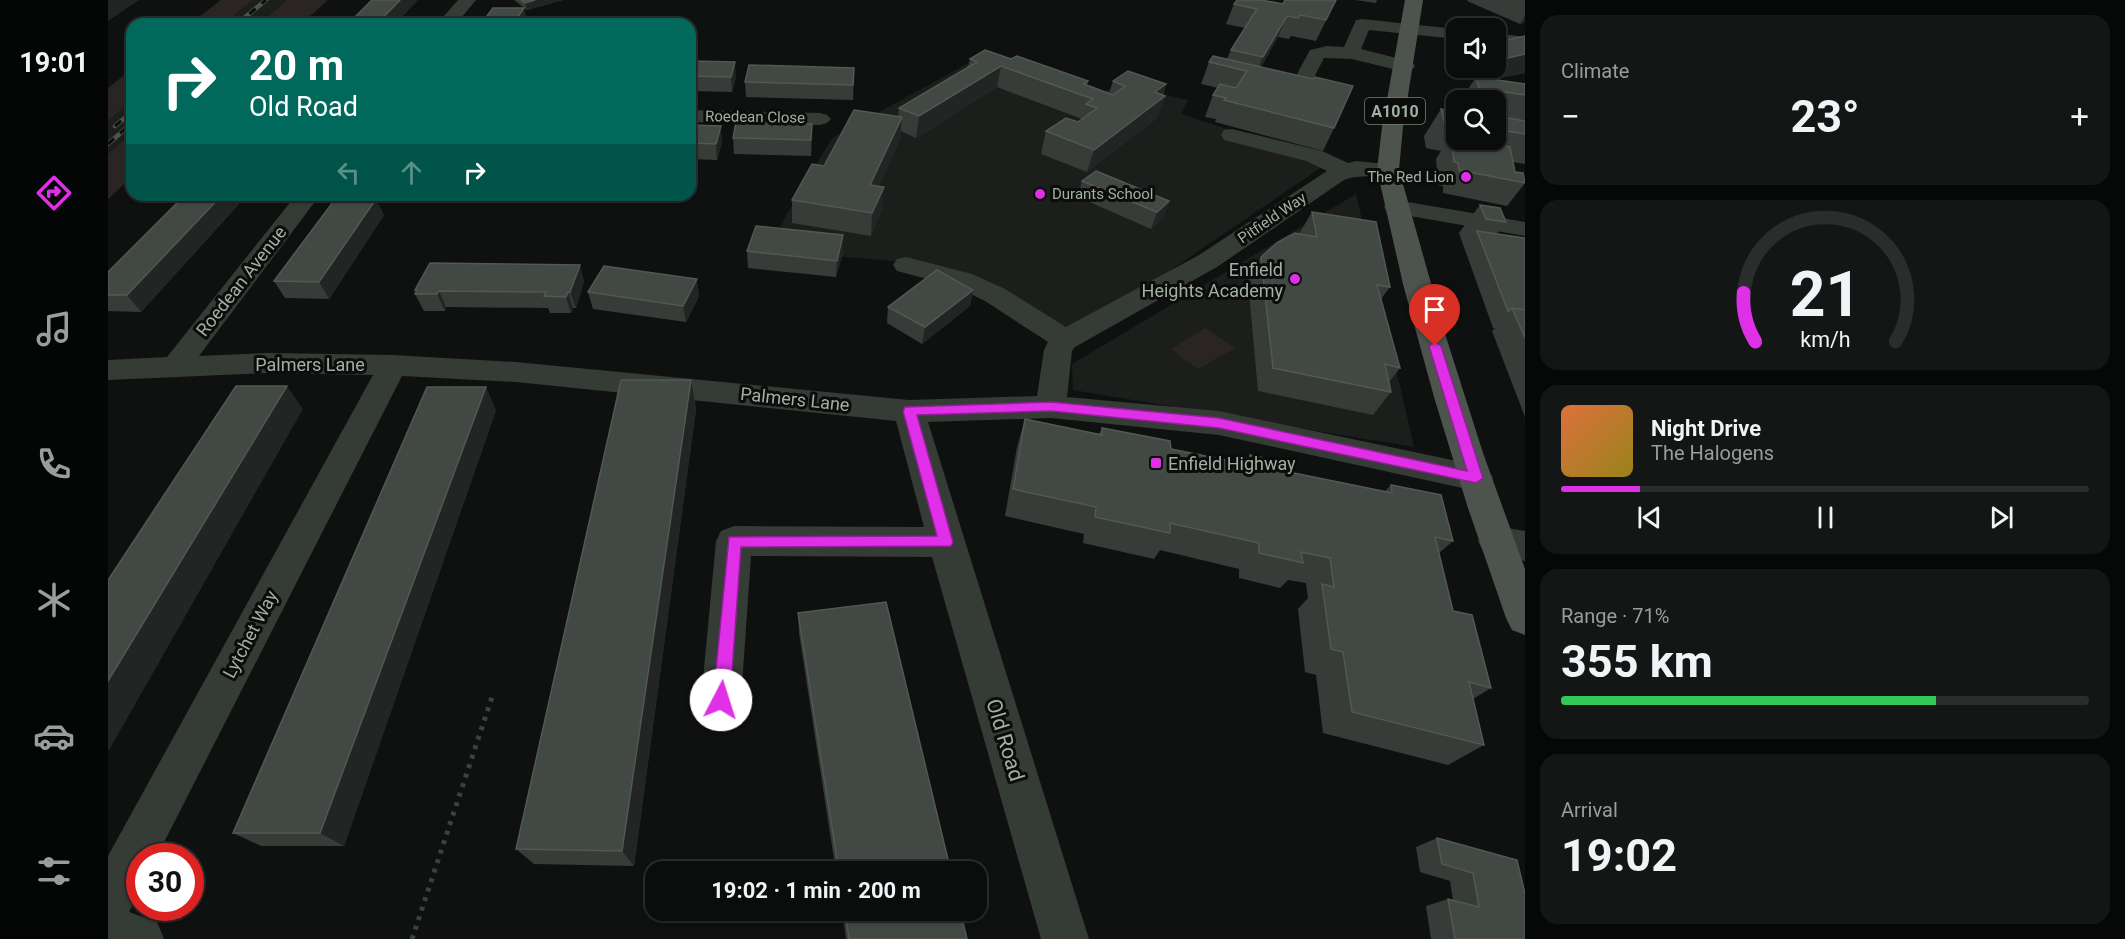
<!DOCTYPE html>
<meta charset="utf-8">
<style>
body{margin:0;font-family:Roboto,sans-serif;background:#141615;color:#f1f3f6;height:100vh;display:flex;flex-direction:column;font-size:22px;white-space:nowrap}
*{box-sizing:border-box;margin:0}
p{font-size:20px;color:#9a9c9d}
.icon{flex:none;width:33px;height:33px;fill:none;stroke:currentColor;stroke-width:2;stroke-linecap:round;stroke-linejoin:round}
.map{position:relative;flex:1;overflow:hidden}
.panel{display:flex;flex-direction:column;gap:15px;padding:15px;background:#060707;width:600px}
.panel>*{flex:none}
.banner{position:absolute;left:18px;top:18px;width:570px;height:183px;border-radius:18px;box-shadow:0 2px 4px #0004,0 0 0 2px #2b2d2d;background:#00695c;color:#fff;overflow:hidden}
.tools{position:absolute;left:1338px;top:18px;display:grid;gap:12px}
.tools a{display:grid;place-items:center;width:60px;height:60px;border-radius:12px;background:#0b0d0c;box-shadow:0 2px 4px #0004,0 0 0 2px #2b2d2d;font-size:30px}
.speed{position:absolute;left:18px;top:843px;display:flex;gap:12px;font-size:30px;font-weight:700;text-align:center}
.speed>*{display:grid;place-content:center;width:78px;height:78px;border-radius:50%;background:#0b0d0c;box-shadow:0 2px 4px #0004,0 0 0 2px #2b2d2d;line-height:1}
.speed .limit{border:9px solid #d22;background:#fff;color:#111}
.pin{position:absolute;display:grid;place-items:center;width:51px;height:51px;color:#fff;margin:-62px -26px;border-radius:50% 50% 50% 0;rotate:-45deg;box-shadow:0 0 6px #0007}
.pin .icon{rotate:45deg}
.me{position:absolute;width:66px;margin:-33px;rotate:5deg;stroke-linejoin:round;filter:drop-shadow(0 0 4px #0008)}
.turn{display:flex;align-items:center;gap:21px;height:126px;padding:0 24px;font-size:27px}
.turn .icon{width:78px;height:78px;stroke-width:2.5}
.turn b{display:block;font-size:42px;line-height:51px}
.lanes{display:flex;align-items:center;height:57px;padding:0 24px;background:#0003;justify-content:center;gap:30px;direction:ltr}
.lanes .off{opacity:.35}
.big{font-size:45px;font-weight:700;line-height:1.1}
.panel .widget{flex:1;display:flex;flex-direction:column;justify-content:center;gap:9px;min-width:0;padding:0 21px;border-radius:18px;background:#141615}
.panel .dial{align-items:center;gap:0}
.dial svg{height:156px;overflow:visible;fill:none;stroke:#2b2d2d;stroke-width:7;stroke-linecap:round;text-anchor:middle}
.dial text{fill:#f1f3f6;stroke:none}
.song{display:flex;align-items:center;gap:18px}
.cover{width:72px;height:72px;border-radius:9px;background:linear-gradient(135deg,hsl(20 70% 55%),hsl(50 70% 35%))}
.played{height:6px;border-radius:3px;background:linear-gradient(90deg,#df30e8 15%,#2b2d2d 15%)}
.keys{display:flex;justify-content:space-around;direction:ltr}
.heat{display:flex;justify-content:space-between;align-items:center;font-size:33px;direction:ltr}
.charge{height:9px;border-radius:4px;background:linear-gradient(90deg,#34c759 71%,#2b2d2d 0)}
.trip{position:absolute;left:537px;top:861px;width:342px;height:60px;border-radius:18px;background:#0b0d0c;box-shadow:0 2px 4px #0004,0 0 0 2px #2b2d2d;font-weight:700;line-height:60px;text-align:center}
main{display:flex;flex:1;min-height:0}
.tabs{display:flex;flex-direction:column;width:108px;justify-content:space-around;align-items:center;background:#040505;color:#9a9c9d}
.tabs .icon{width:42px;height:42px}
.tabs .current{color:#df30e8}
.tabs b{font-size:27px;color:#f1f3f6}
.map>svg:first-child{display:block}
</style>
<main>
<nav class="tabs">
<b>19:01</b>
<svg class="icon current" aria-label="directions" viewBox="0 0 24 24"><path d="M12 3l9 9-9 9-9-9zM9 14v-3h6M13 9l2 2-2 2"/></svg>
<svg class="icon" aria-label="music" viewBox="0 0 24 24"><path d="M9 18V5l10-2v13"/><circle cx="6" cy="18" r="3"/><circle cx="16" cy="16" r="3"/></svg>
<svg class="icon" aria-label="phone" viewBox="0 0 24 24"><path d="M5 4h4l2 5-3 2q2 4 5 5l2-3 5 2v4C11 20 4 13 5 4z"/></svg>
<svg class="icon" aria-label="climate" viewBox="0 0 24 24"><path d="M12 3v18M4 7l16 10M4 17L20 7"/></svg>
<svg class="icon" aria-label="car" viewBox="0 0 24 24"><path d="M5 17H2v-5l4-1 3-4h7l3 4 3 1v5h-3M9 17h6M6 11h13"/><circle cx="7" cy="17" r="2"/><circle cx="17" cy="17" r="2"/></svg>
<svg class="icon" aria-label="filters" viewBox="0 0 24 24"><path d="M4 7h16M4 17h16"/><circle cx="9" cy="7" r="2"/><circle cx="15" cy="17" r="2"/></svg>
</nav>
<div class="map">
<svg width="1417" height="939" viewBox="0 0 1417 939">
<rect width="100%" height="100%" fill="#0f1110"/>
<!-- built -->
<g fill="#1c1e1c">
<polygon points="145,0 179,0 151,24 115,24"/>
<polygon points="866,60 983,98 1010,85 1080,100 1073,114 1221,162 962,339 807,263 715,255 672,226 724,138"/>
<polygon points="24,100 24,133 0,154 0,121"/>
<polygon points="1248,194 1306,447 965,390 964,364"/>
</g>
<!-- green -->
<g fill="#2a2522">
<polygon points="113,0 145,0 115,24 82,24"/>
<polygon points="179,0 220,0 193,24 151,24"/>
<polygon points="24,69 24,100 0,121 0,88"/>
<polygon points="24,133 24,177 0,199 0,154"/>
<polygon points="1097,328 1127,348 1090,369 1063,349"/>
</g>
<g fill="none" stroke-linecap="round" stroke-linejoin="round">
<!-- path -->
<polyline stroke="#3b413b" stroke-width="5" stroke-dasharray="4 6" stroke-linecap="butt" points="304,939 385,694"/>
<!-- minor -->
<g fill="#353b35" fill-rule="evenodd">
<polygon points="350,0 368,0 348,24 329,24"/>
<polygon points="1254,19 1348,29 1348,39 1261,30 1253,49 1304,62 1307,66 1304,70 1297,72 1244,59 1216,58 1198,93 1184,93 1181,89 1202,50 1219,46 1236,47 1248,20"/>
<polygon points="1388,33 1417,37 1417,49 1388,44"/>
<polygon points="582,110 712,113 719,115 723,119 719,123 712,125 582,122"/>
<path d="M1124,129l90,22 26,12 8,-2 40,4 3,5 -3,5c-18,4 -33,-2 -52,5l-127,87 -142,80 -3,4 -5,46 152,14 257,54 12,4 5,9 -5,9 -12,4 -257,-56 -168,-17 -123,4 161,517h-48l-109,-382 -181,-1 -10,144 -6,14 -14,6 -14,-6 -6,-14 15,-159 5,-10 13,-5 190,1 -28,-106 -380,-39 -114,-6 -245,480h-17v35l-11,21 28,10 7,17h-56v-83l265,-481 -105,-2 -160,7v-20l59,-3 129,-162h24l-121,161 69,-3 125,2 123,7 393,38 128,-4 7,-46 4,-8 -63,-41 -31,-15 -57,-15 -4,-6 4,-6 9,-2 66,17 33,15 61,38 133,-72 128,-84 -21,-10 -82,-21 -3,-5 3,-5z"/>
<polygon points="1288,200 1417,222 1417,236 1279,212 1276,207 1279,202"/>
<polygon points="1388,526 1417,531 1417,561 1375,551 1370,541 1375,531"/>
</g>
<!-- major -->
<polygon fill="#4d544d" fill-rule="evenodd" points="1297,0 1315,0 1295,127 1291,170 1339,340 1375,453 1417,569 1417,635 1404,630 1398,618 1360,508 1326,397 1295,284 1269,170 1274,127"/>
<defs>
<g id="rail">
<polyline points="129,24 158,0"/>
<polyline points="7,126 24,112"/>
<polyline points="0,144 24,123"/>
</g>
</defs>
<!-- rail casing -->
<use href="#rail" stroke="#4d544d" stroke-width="4.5"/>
<!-- rail -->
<use href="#rail" stroke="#0b0c0b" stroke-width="3" stroke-dasharray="8" stroke-linecap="butt"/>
</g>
<!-- wall -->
<g fill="#373c38">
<polygon points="406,0 455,0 419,10"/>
<polygon points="1228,0 1208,41 1183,36 1181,39 1170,37 1153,67 1226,128 1215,151 1107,122 1108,119 1097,117 1105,95 1110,88 1093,84 1101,62 1119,59 1123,50 1137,28 1118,24 1126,4 1175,4"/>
<polygon points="1247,0 1269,0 1268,3"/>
<polygon points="1360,0 1417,0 1417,22 1412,24 1359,1"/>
<polygon points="1388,42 1417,73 1386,79 1417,84 1417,164 1405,162 1407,172 1417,183 1399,206 1335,193 1335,186 1330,185 1328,159 1333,151 1318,148 1316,136 1333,109 1348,112 1348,140 1388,140 1388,100 1353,100 1368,77 1378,78 1357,68 1388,68"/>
<polygon points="862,59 903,59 980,81 979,86 1001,93 1005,81 1058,84 1055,95 1057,96 1049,118 979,172 933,154 938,131 970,122 974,119 889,87 808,138 793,131 792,139 771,186 774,210 763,236 684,223 684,200 716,166 790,116 791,108 860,67"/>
<polygon points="582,61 628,77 624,92 582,91"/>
<polygon points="746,68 745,100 638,97 637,82"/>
<polygon points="582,125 614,142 609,160 582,159"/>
<polygon points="625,138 704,140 703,156 626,154"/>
<polygon points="974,181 1061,201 1055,218 1043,229 970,197"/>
<polygon points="77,195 142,195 139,198 128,198 131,204 33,312 0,311 0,272"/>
<polygon points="254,195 295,195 293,198 255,198"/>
<polygon points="1372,205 1398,222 1389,234 1417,238 1417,417 1384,331 1387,328 1385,328 1351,233"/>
<polygon points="1204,212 1282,287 1273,299 1292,368 1281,382 1283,392 1265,415 1150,391 1140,281 1153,257 1191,234"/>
<polygon points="276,215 221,299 177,298 166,281"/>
<polygon points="639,251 735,252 728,277 640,268"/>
<polygon points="476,281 468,308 465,308 463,313 442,313 440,308 338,307 337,311 316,311 307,294 308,292 307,290"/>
<polygon points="865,290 862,306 814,344 779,323 780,307"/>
<polygon points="480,292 591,296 578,322 485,309"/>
<polygon points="583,380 588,409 526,866 426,864 408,849"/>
<polygon points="388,410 236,846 153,846 125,833"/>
<polygon points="917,419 991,434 994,428 1063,449 1137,464 1142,455 1186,473 1277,491 1283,485 1345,541 1331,553 1345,611 1383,688 1365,699 1376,745 1340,765 1215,733 1208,675 1197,672 1190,609 1200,598 1198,583 1180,580 1172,588 1131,578 1131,569 1052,550 1046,559 975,543 976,534 897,516 909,447"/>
<polygon points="690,613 843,872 728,872 691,633"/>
<polygon points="1329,838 1417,894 1417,939 1323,939 1318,906 1340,899 1345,900 1342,881 1312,872 1308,847"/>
<polygon points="734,910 852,910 859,939 738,939"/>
</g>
<!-- shaded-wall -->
<g fill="#222523">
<polygon points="0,0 31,0 0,21"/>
<polygon points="292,0 310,0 288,24 269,24"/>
<polygon points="427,0 455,0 419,10 417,3"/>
<polygon points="416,8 418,16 412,24 405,24"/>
<polygon points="1179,16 1170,37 1146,78 1155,57"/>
<polygon points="1417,16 1417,22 1412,24"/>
<polygon points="1417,54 1417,73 1382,80 1396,59"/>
<polygon points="627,62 628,77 624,92 623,77"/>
<polygon points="893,66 889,87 808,138 811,116"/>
<polygon points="1058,84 1053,98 1057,96 1049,118 979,172 986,150 1047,92"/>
<polygon points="794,117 792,139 761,208 762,185"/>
<polygon points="704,124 704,140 703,156 703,140"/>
<polygon points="613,126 614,142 609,160 608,144"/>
<polygon points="776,187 774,210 763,236 764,213"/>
<polygon points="114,195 126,195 131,204 33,312 19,295"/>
<polygon points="268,199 276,215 221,299 211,282"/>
<polygon points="1061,201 1055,218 1043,229 1049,212"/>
<polygon points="735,235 735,252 728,277 729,261"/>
<polygon points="472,265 476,281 468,308 462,292"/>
<polygon points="589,279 591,296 578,322 575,306"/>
<polygon points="865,290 862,306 814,344 817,327"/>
<polygon points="331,291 338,307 337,311 329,294"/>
<polygon points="460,292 465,308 463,313 458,297"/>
<polygon points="583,380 588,409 526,866 514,851"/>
<polygon points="179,386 195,409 0,752 0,681"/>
<polygon points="378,387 388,410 236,846 212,833"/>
</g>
<!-- building -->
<g fill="#424843" stroke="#515952" stroke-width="1.5">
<polygon points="264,0 292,0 269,24 240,24"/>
<polygon points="413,0 427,0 417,3"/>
<polygon points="1129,0 1153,0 1175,4 1177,0 1228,0 1218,20 1192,15 1190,18 1179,16 1155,57 1123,50 1149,9 1126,4"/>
<polygon points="385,8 416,8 405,24 373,24"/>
<polygon points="1417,36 1417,54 1396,59 1388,55 1388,42"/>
<polygon points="877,50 903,59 909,56 980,81 976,84 1005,95 1017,86 1005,81 1020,71 1058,84 1047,92 1057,96 986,150 938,131 958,118 970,122 989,108 978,104 985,99 893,66 811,116 791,108 869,62 862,59"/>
<polygon points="1105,56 1205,79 1207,77 1245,86 1226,128 1116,100 1118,98 1105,95 1112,84 1128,88 1139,71 1101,62"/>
<polygon points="582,61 627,62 623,77 582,76"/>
<polygon points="641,65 746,68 745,85 637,82"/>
<polygon points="1368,77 1417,84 1417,95 1371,88"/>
<polygon points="1333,109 1348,112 1348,123 1336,121"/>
<polygon points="746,110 794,117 762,185 776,187 764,213 684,200 704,164 716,166"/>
<polygon points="1388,116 1417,121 1417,134 1388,129"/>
<polygon points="628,122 704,124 703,140 625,138"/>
<polygon points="582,125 613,126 608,144 582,143"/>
<polygon points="1343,136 1348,137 1348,140 1360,140 1402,147 1407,172 1415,173 1417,183 1351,170 1350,163 1346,162"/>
<polygon points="988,171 1061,201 1049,212 974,181"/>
<polygon points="77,195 114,195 19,295 0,295 0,272"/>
<polygon points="228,198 268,199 211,282 166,281"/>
<polygon points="1372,205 1392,208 1398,222 1378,219"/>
<polygon points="1204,212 1268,222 1282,287 1269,285 1292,368 1277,364 1283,392 1165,368 1153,257 1170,242 1187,233 1209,237"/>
<polygon points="648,226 735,235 729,261 639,251"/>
<polygon points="1369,231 1417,238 1417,310 1404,308 1401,311 1400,311"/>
<polygon points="322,263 472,265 462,292 460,292 458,297 436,296 438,292 331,291 329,294 307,294 309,290 307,290"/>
<polygon points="496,266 589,279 575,306 480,292"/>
<polygon points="829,270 865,290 817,327 780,307"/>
<polygon points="1404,308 1417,310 1417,338"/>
<polygon points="513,380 583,380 514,851 408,849"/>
<polygon points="128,386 179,386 0,681 0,580"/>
<polygon points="319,387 378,387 212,833 125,833"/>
<polygon points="917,419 994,435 994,428 1062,441 1063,449 1143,465 1142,455 1184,464 1186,473 1284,493 1283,485 1333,495 1345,541 1327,537 1345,611 1364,615 1383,688 1361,682 1376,745 1244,712 1235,652 1223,649 1214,584 1226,587 1222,558 1193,552 1195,563 1151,553 1151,543 1062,523 1062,533 987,517 988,507 905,489"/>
<polygon points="778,602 843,872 731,872 690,613"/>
<polygon points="1329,838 1409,860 1417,894 1417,939 1347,939 1340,899 1371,907 1365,873 1334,864"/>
<polygon points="737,910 852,910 859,939 741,939"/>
</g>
<!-- route -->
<polygon fill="#df30e8" stroke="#911f97" stroke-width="1.5" points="1327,342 1333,346 1375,478 1368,483 1111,428 943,411 809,415 845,542 843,546 633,547 622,700 619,706 613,708 607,706 605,700 621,537 829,536 795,411 797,407 943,402 1111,418 1359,471 1321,346"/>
<!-- markers -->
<g fill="#df30e8" stroke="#0b0c0b" stroke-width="2">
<circle cx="1358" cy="177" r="6"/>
<circle cx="932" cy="194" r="6"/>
<circle cx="1187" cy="279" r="6"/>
<rect x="1042" y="457" width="12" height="12" rx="3"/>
</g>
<g text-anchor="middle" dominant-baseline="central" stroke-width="6" stroke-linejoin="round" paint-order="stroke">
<!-- far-street labels -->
<g font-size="15" fill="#a1b1a1" stroke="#0b0c0b">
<text transform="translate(647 117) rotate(1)">Roedean Close</text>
<text transform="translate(1164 218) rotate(-34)">Pitfield Way</text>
</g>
<!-- far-poi labels -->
<g font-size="15" fill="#a1b1a1" stroke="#0b0c0b" text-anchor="end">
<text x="1346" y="177">The Red Lion</text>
<text x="944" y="194" text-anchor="start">Durants School</text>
</g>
<!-- shield labels -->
<rect fill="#0b0c0b" stroke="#748074" stroke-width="1.5" x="1257" y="98" width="60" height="26" rx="4.5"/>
<g font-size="16" font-weight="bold" fill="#a1b1a1">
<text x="1287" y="111">A1010</text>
</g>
<!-- poi labels -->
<g font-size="18" fill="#a1b1a1" stroke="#0b0c0b" text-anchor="end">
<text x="1175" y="269">Enfield<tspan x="1175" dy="21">Heights Academy</tspan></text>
<text x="1060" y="463" text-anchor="start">Enfield Highway</text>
</g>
<!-- street labels -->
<g font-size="18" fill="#a1b1a1" stroke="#0b0c0b">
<text transform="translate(133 281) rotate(-52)">Roedean Avenue</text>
<text x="202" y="364">Palmers Lane</text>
<text transform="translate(687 399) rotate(6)">Palmers Lane</text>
<text transform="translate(142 634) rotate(-62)">Lytchet Way</text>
</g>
<!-- near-street labels -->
<g font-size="21" fill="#a1b1a1" stroke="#0b0c0b">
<text transform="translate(897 740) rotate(73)">Old Road</text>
</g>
</g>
</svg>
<div class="tools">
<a><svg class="icon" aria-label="sound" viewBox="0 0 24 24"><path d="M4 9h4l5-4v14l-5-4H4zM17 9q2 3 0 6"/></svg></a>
<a><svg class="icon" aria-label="search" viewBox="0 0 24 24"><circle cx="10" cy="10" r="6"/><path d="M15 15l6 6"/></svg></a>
</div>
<div class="speed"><div class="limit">30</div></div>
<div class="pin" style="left:1327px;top:346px;background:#d93025"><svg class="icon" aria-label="arrive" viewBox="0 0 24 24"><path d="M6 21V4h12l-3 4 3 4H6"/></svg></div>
<svg class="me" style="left:613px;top:700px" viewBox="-20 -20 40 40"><circle r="19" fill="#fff"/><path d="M0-13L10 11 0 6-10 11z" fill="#df30e8"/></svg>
<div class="trip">19:02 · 1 min · 200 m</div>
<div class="banner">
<div class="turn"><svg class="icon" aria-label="right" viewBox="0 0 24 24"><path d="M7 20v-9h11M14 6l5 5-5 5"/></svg><div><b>20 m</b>Old Road</div></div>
<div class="lanes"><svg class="icon off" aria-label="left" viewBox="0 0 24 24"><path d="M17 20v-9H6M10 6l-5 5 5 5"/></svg><svg class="icon off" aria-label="ahead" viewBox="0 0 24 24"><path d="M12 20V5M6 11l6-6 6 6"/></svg><svg class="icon" aria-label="right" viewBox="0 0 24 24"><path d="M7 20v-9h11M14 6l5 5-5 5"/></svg></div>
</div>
</div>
<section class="panel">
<div class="widget"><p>Climate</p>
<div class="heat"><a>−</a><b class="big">23°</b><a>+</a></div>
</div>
<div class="widget dial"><svg viewBox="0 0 100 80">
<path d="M14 69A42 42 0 1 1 86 69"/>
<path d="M14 69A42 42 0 0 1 8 44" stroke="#df30e8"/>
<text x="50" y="56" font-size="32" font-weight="700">21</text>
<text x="50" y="72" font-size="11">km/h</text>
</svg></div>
<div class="widget">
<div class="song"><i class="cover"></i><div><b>Night Drive</b><p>The Halogens</p></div></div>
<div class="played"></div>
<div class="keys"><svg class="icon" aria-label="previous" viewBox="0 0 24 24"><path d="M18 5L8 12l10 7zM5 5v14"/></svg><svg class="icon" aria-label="pause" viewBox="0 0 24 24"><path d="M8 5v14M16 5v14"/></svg><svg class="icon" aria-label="next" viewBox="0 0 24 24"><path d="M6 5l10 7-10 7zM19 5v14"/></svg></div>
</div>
<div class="widget"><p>Range · 71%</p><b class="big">355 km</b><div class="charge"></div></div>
<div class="widget"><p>Arrival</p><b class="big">19:02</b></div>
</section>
</main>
